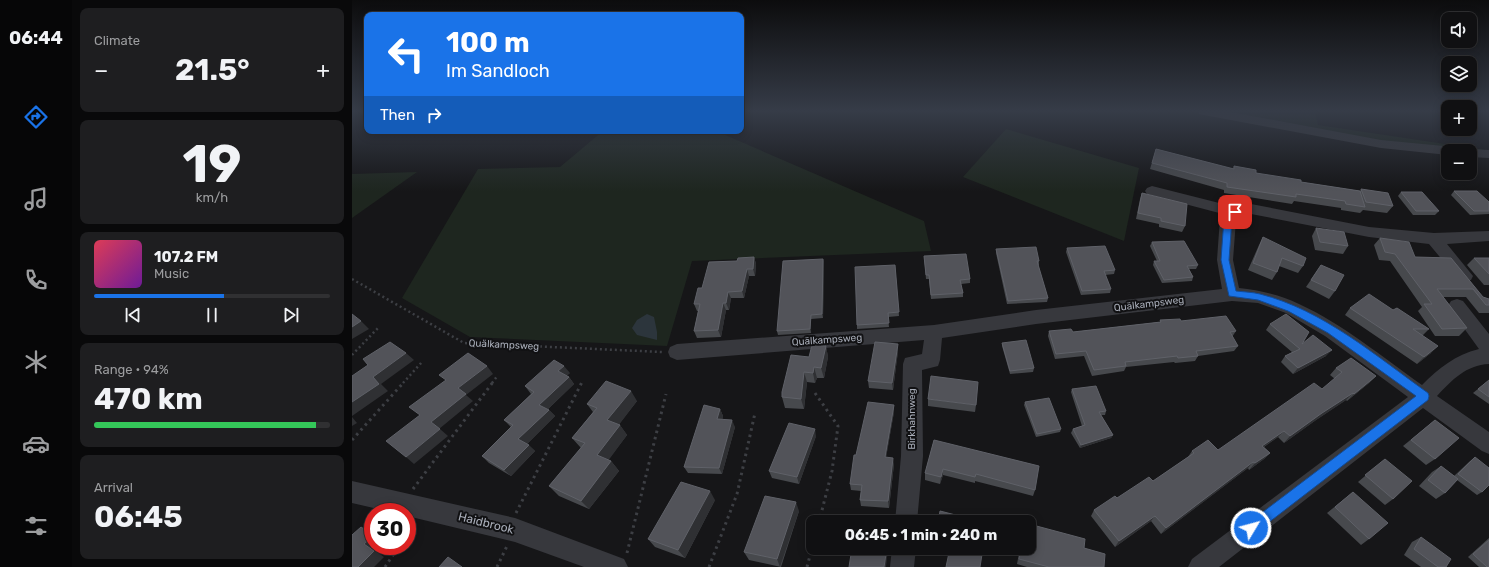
<!DOCTYPE html>
<meta charset="utf-8">
<style>
body{margin:0;font-family:Rubik,sans-serif;background:#1e1e20;color:#f1f3f6;height:100vh;display:flex;flex-direction:column;font-size:15px;white-space:nowrap}
*{box-sizing:border-box;margin:0}
p{font-size:13px;color:#9c9d9f}
.icon{flex:none;width:22px;height:22px;fill:none;stroke:currentColor;stroke-width:2;stroke-linecap:round;stroke-linejoin:round}
.map{position:relative;flex:1;overflow:hidden}
.sheet{display:flex;flex-direction:column;gap:8px;padding:8px;background:#09090a;width:280px}
.sheet>*{flex:none}
.guide{position:absolute;left:12px;top:12px;width:380px;height:122px;border-radius:8px;box-shadow:0 2px 10px #0003,0 0 0 1px #303032;background:#1a73e8;color:#fff;overflow:hidden}
.controls{position:absolute;left:1089px;top:12px;display:grid;gap:8px}
.controls a{display:grid;place-items:center;width:36px;height:36px;border-radius:8px;background:#101012;box-shadow:0 2px 10px #0003,0 0 0 1px #303032;font-size:20px}
.speed{position:absolute;left:12px;top:503px;display:flex;gap:8px;font-size:20px;font-weight:700;text-align:center}
.speed>*{display:grid;place-content:center;width:52px;height:52px;border-radius:50%;background:#101012;box-shadow:0 2px 10px #0003,0 0 0 1px #303032;line-height:1}
.speed .limit{border:6px solid #d22;background:#fff;color:#111}
.pin{position:absolute;display:grid;place-items:center;width:34px;height:34px;color:#fff;margin:-17px;border-radius:8px;box-shadow:0 2px 6px #0006}
.me{position:absolute;width:44px;margin:-22px;rotate:53deg;stroke-linejoin:round;filter:drop-shadow(0 0 3px #0008)}
.turn{display:flex;align-items:center;gap:14px;height:84px;padding:0 16px;font-size:18px}
.turn .icon{width:52px;height:52px;stroke-width:2.5}
.turn b{display:block;font-size:28px;line-height:34px}
.then{display:flex;align-items:center;height:38px;padding:0 16px;background:#0003;gap:8px;font-size:15px}
.big{font-size:30px;font-weight:700;line-height:1.1}
.sheet .widget{flex:1;display:flex;flex-direction:column;justify-content:center;gap:6px;min-width:0;padding:0 14px;border-radius:8px;background:#1e1e20}
.sheet .dial{align-items:center;gap:0}
.dial b{font-size:52px;line-height:1}
.song{display:flex;align-items:center;gap:12px}
.cover{width:48px;height:48px;border-radius:6px;background:linear-gradient(135deg,hsl(350 70% 55%),hsl(280 70% 35%))}
.played{height:4px;border-radius:2px;background:linear-gradient(90deg,#1a73e8 55%,#303032 55%)}
.keys{display:flex;justify-content:space-around;direction:ltr}
.heat{display:flex;justify-content:space-between;align-items:center;font-size:22px;direction:ltr}
.charge{height:6px;border-radius:3px;background:linear-gradient(90deg,#34c759 94%,#303032 0)}
.trip{position:absolute;left:454px;top:515px;width:230px;height:40px;border-radius:8px;background:#101012;box-shadow:0 2px 10px #0003,0 0 0 1px #303032;font-weight:700;line-height:40px;text-align:center}
main{display:flex;flex:1;min-height:0}
.menu{display:flex;flex-direction:column;width:72px;justify-content:space-around;align-items:center;background:#060607;color:#9c9d9f}
.menu .icon{width:28px;height:28px}
.menu .on{color:#1a73e8}
.menu b{font-size:18px;color:#f1f3f6}
.map>svg:first-child{display:block}
</style>
<main>
<nav class="menu">
<b>06:44</b>
<svg class="icon on" aria-label="directions" viewBox="0 0 24 24"><path d="M12 3l9 9-9 9-9-9zM9 14v-3h6M13 9l2 2-2 2"/></svg>
<svg class="icon" aria-label="music" viewBox="0 0 24 24"><path d="M9 18V5l10-2v13"/><circle cx="6" cy="18" r="3"/><circle cx="16" cy="16" r="3"/></svg>
<svg class="icon" aria-label="phone" viewBox="0 0 24 24"><path d="M5 4h4l2 5-3 2q2 4 5 5l2-3 5 2v4C11 20 4 13 5 4z"/></svg>
<svg class="icon" aria-label="climate" viewBox="0 0 24 24"><path d="M12 3v18M4 7l16 10M4 17L20 7"/></svg>
<svg class="icon" aria-label="car" viewBox="0 0 24 24"><path d="M5 17H2v-5l4-1 3-4h7l3 4 3 1v5h-3M9 17h6M6 11h13"/><circle cx="7" cy="17" r="2"/><circle cx="17" cy="17" r="2"/></svg>
<svg class="icon" aria-label="filters" viewBox="0 0 24 24"><path d="M4 7h16M4 17h16"/><circle cx="9" cy="7" r="2"/><circle cx="15" cy="17" r="2"/></svg>
</nav>
<section class="sheet">
<div class="widget"><p>Climate</p>
<div class="heat"><a>−</a><b class="big">21.5°</b><a>+</a></div>
</div>
<div class="widget dial"><b>19</b><p>km/h</p></div>
<div class="widget">
<div class="song"><i class="cover"></i><div><b>107.2 FM</b><p>Music</p></div></div>
<div class="played"></div>
<div class="keys"><svg class="icon" aria-label="previous" viewBox="0 0 24 24"><path d="M18 5L8 12l10 7zM5 5v14"/></svg><svg class="icon" aria-label="pause" viewBox="0 0 24 24"><path d="M8 5v14M16 5v14"/></svg><svg class="icon" aria-label="next" viewBox="0 0 24 24"><path d="M6 5l10 7-10 7zM19 5v14"/></svg></div>
</div>
<div class="widget"><p>Range · 94%</p><b class="big">470 km</b><div class="charge"></div></div>
<div class="widget"><p>Arrival</p><b class="big">06:45</b></div>
</section>
<div class="map">
<svg width="1137" height="567" viewBox="0 0 1137 567">
<rect width="100%" height="100%" fill="#161618"/>
<!-- green -->
<g fill="#1e261f">
<polygon points="863,111 963,111 966,125 1133,150 1129,151 1031,142"/>
<polygon points="654,129 787,168 772,241 611,177"/>
<polygon points="251,131 364,131 572,221 579,251 340,261 315,346 118,337 50,298 126,169 208,167"/>
<polygon points="65,172 0,218 0,174"/>
</g>
<!-- water -->
<polygon fill="#2c353c" points="295,314 302,317 305,332 305,340 285,335 280,328 285,320"/>
<g fill="none" stroke-linecap="round" stroke-linejoin="round">
<!-- path-far1 -->
<g stroke="#3d3f44" stroke-width="2.5" stroke-dasharray="2 3" stroke-linecap="butt">
<polyline points="0,279 112,343 310,352"/>
<polyline points="0,355 26,328"/>
<polyline points="51,383 70,362"/>
<polyline points="140,383 146,375"/>
</g>
<!-- path -->
<g stroke="#3d3f44" stroke-width="3" stroke-dasharray="2.5 4" stroke-linecap="butt">
<polyline points="463,393 486,426 480,471 467,522"/>
<polyline points="0,440 52,382"/>
<polyline points="61,489 141,382"/>
<polyline points="164,513 230,382"/>
<polyline points="55,535 63,523"/>
<polyline points="275,553 314,394"/>
<polyline points="33,567 47,546"/>
<polyline points="145,567 155,546"/>
<polyline points="357,567 385,494 403,413"/>
<polyline points="455,567 461,544"/>
</g>
<!-- minor -->
<g fill="#37383d" fill-rule="evenodd">
<polygon points="846,111 873,111 1029,140 1102,147 1107,148 1109,151 1096,151 1096,155 1029,148 852,115 847,114"/>
<polygon points="1118,149 1137,150 1137,158 1118,157 1118,151 1112,151"/>
<path d="M800,186l83,21 16,-3 118,23 65,6 55,-2v10l-42,3 26,32 -2,4 -6,2 -6,-2 -30,-36 -60,-7 -118,-23 -11,2 -4,4 -3,40 6,28c20,2 41,7 60,16 44,20 83,53 123,81 17,-17 33,-30 57,-36l-31,-43 3,-5 6,-2 6,2 26,33v30c-23,1 -37,16 -52,32l52,36v22l-7,-3 -59,-43 -204,159h-31l4,-8 216,-162 -83,-61 -39,-23 -28,-10 -26,-2 -196,23 -94,14 -2,22 -2,6 -16,4 1,86 -6,66h-22l6,-66 2,-92 2,-6 17,-4 2,-14 -247,20 -7,-3 -2,-5 2,-5 7,-3 257,-19 102,-15 186,-21 -5,-29 3,-42 3,-4 -76,-20 -2,-3 2,-3z"/>
<polygon points="0,481 163,518 272,559 276,567 232,567 163,542 55,516 55,512 39,512 0,503"/>
<polygon points="540,548 564,548 562,567 538,567"/>
</g>
</g>
<!-- wall -->
<g fill="#47494d">
<polygon points="804,149 881,169 882,166 904,173 949,182 1008,191 1009,189 1041,206 1035,213 1011,210 1008,213 989,210 989,208 942,201 940,204 872,193 872,190 798,169"/>
<polygon points="1102,191 1137,202 1137,214 1118,215 1099,195"/>
<polygon points="1049,192 1087,211 1083,215 1061,215 1046,196"/>
<polygon points="790,193 833,226 830,232 807,227 807,224 784,219 788,199"/>
<polygon points="964,228 996,246 991,254 963,250 960,236"/>
<polygon points="911,237 951,266 946,273 927,266 925,272 920,280 896,270 907,245"/>
<polygon points="1028,238 1063,257 1099,258 1131,297 1137,299 1137,313 1127,313 1114,297 1091,297 1115,328 1107,336 1083,336 1066,311 1070,307 1038,261 1027,260 1022,245"/>
<polygon points="800,242 846,265 844,269 837,269 841,277 840,281 810,283 801,265 802,261 805,261 798,246"/>
<polygon points="715,248 763,270 762,274 753,275 759,289 758,293 729,295 714,252"/>
<polygon points="644,249 687,261 687,265 686,265 696,298 695,302 655,304 644,253"/>
<polygon points="572,256 618,279 618,283 609,284 611,293 611,297 579,299 577,279 574,279"/>
<polygon points="402,257 404,264 403,276 397,276 392,298 379,298 377,310 374,310 369,337 345,338 342,331 346,311 345,311 342,304 350,288 385,261"/>
<polygon points="1122,258 1137,258 1137,285 1132,285 1115,265"/>
<polygon points="471,259 472,263 471,318 459,319 459,333 426,335 425,331"/>
<polygon points="543,265 547,316 536,317 537,327 505,329 505,325"/>
<polygon points="969,265 983,291 977,299 954,287"/>
<polygon points="998,308 1041,310 1077,329 1070,336 1079,353 1065,364 993,315"/>
<polygon points="808,320 829,321 884,331 880,337 886,346 882,351 846,356 843,361 823,363 822,362 774,367 772,371 740,376 732,356 703,359 696,336 697,331 721,332 808,322"/>
<polygon points="918,324 950,344 974,356 941,374 929,362 933,356 940,352 914,330"/>
<polygon points="650,343 682,368 681,372 658,374 650,346"/>
<polygon points="474,346 476,357 472,378 465,378 463,383 455,382 452,409 433,408 430,397 457,357"/>
<polygon points="546,351 541,390 517,388 516,381"/>
<polygon points="984,368 1024,376 1017,383 995,401 994,400 964,420 932,443 926,437 912,447 918,453 912,459 897,470 896,468 809,534 799,521 763,547 739,516 742,510 765,498 801,481 836,457 840,451 866,450 970,389 983,379 978,375"/>
<polygon points="218,373 214,376 217,377 222,384 196,409 203,416 175,444 183,451 159,476 137,463 130,456 159,427 152,420 179,394 173,386"/>
<polygon points="1137,380 1137,404 1121,393"/>
<polygon points="720,389 754,411 753,415 749,415 761,435 759,438 728,448 719,433 721,429 730,426 719,392"/>
<polygon points="576,399 624,405 623,412 576,406"/>
<polygon points="285,401 267,424 275,435 256,460 259,461 267,471 237,509 207,496 197,486 229,448 220,438 241,412 235,404"/>
<polygon points="673,402 709,429 708,432 684,437 672,405"/>
<polygon points="542,405 542,412 534,457 542,464 537,508 509,506 508,500 509,491 499,490 498,484 504,455"/>
<polygon points="368,409 371,416 370,420 383,427 370,474 336,473 332,467"/>
<polygon points="1083,420 1083,459 1074,465 1051,446"/>
<polygon points="464,436 447,484 420,478 417,471"/>
<polygon points="582,440 683,490 681,496 623,481 623,483 591,475 588,484 573,480 573,473"/>
<polygon points="1123,457 1130,492 1125,495 1105,480 1093,493 1084,499 1067,486 1080,472 1089,466 1102,476 1118,461"/>
<polygon points="1033,459 1041,499 1033,505 1006,482"/>
<polygon points="1001,492 1017,539 1009,545 975,513"/>
<polygon points="363,500 333,558 303,547 296,539"/>
<polygon points="447,511 429,567 397,560 392,552"/>
<polygon points="1069,537 1094,567 1069,567 1052,555 1060,542"/>
<polygon points="1137,538 1137,567 1127,567 1116,557"/>
<polygon points="668,548 677,548 752,567 675,567 665,564"/>
</g>
<!-- shaded-wall -->
<g fill="#2f3033">
<polygon points="402,257 404,264 403,276 401,269"/>
<polygon points="471,259 472,263 471,318 470,314"/>
<polygon points="395,269 397,276 392,298 390,291"/>
<polygon points="376,292 379,298 377,310 374,303"/>
<polygon points="371,303 374,310 369,337 366,330"/>
<polygon points="459,315 459,333 458,329"/>
<polygon points="9,321 17,329 0,339 0,327"/>
<polygon points="546,344 546,351 541,390 540,383"/>
<polygon points="474,346 476,357 472,378 469,368"/>
<polygon points="1086,346 1079,353 1065,364 1072,357"/>
<polygon points="980,350 974,356 941,374 946,368"/>
<polygon points="54,353 62,360 29,384 36,391 0,416 0,402 21,377"/>
<polygon points="135,366 141,374 114,395 121,401 87,429 79,422 106,388"/>
<polygon points="212,366 218,373 212,378 206,371"/>
<polygon points="462,367 465,378 463,383 461,373"/>
<polygon points="452,372 455,382 452,409 449,399"/>
<polygon points="1024,376 1017,383 995,401 1002,394"/>
<polygon points="217,377 222,384 193,412 187,405"/>
<polygon points="279,391 285,401 263,430 255,420"/>
<polygon points="1001,393 994,400 964,420 932,443 938,436 970,413"/>
<polygon points="542,405 542,412 533,464 533,457"/>
<polygon points="368,409 371,416 369,426 365,419"/>
<polygon points="197,410 203,416 173,446 166,439"/>
<polygon points="0,417 5,423 0,426"/>
<polygon points="380,420 383,427 370,474 367,468"/>
<polygon points="268,425 275,435 253,465 245,455"/>
<polygon points="88,429 96,436 62,464 54,457"/>
<polygon points="463,429 464,436 447,484 445,477"/>
<polygon points="932,431 926,437 904,452 910,446"/>
<polygon points="761,435 759,438 728,448 729,445"/>
<polygon points="177,445 183,451 159,476 152,470"/>
<polygon points="918,453 912,459 897,470 903,463"/>
<polygon points="541,458 542,464 537,508 536,501"/>
<polygon points="259,461 267,471 237,509 229,501"/>
<polygon points="901,462 896,468 809,534 814,528"/>
<polygon points="591,469 591,475 588,484 589,477"/>
<polygon points="358,491 363,500 333,558 326,550"/>
<polygon points="444,502 447,511 428,567 425,559"/>
<polygon points="803,516 799,521 763,547 767,541"/>
<polygon points="21,536 21,546 26,546 22,550 32,557 22,567 6,567 12,544"/>
<polygon points="535,548 536,548 534,567 532,567"/>
</g>
<!-- building -->
<g fill="#525359" stroke="#5f6168">
<polygon points="804,149 882,169 882,166 904,170 904,173 949,180 949,182 1008,191 1013,207 994,204 993,201 944,194 944,197 875,187 875,183 800,163"/>
<polygon points="1009,189 1036,193 1041,206 1014,202"/>
<polygon points="1102,191 1125,191 1137,202 1137,211 1122,211"/>
<polygon points="1049,192 1070,192 1087,211 1064,211"/>
<polygon points="790,193 835,204 833,226 809,221 809,218 786,213"/>
<polygon points="964,228 992,232 996,246 968,242"/>
<polygon points="911,237 954,258 951,266 930,258 925,272 901,263"/>
<polygon points="1028,238 1057,242 1063,257 1099,258 1131,297 1137,299 1137,305 1134,305 1121,289 1085,289 1115,328 1090,329 1072,304 1080,304 1043,254 1033,252"/>
<polygon points="832,241 846,265 835,266 841,277 812,280 802,261 808,261 800,242"/>
<polygon points="753,246 763,270 752,271 759,289 730,291 715,248"/>
<polygon points="684,247 687,261 685,261 696,298 656,301 644,249"/>
<polygon points="614,254 618,279 608,280 611,293 579,295 577,275 574,275 572,256"/>
<polygon points="402,257 401,269 395,269 390,291 376,292 374,303 371,303 366,330 342,331 348,304 342,304 346,288 350,288 357,262 385,261 386,258"/>
<polygon points="1122,258 1137,258 1137,274"/>
<polygon points="471,259 470,314 459,315 458,329 425,331 431,261"/>
<polygon points="543,265 547,312 536,313 537,323 505,325 503,267"/>
<polygon points="969,265 992,275 983,291 959,280"/>
<polygon points="1017,294 1041,310 1045,308 1077,329 1061,329 1086,346 1072,357 998,308"/>
<polygon points="0,314 9,321 0,327"/>
<polygon points="934,314 957,332 950,344 961,335 980,350 946,368 933,356 948,349 918,324"/>
<polygon points="874,316 884,331 878,332 886,346 844,351 846,356 826,358 825,356 773,362 774,366 742,370 734,351 704,354 697,331 719,329 721,332 809,322 808,320 828,319 829,321"/>
<polygon points="674,340 682,368 658,371 650,343"/>
<polygon points="38,342 54,353 21,377 27,384 0,402 0,376 16,365 11,359"/>
<polygon points="523,342 546,344 540,383 516,381"/>
<polygon points="460,345 474,346 469,368 462,367 461,373 452,372 449,399 430,397 430,392 439,355 457,357"/>
<polygon points="116,353 135,366 106,388 114,394 79,422 88,429 54,457 34,441 68,415 57,407 94,380 87,375"/>
<polygon points="999,358 1024,376 1002,394 1001,393 970,413 938,436 932,431 910,446 918,453 903,463 901,462 814,528 803,516 767,541 742,510 763,496 765,498 797,477 801,481 842,453 840,451 856,440 866,450 962,383 970,389 990,372 984,368"/>
<polygon points="202,360 212,366 206,371 217,377 187,405 197,410 166,439 177,445 152,470 130,456 161,425 152,420 182,392 173,386"/>
<polygon points="579,376 626,382 624,405 576,399"/>
<polygon points="1137,380 1137,397 1126,389"/>
<polygon points="254,381 279,391 255,420 268,425 245,455 259,461 229,501 197,486 233,443 220,438 245,408 235,404"/>
<polygon points="744,386 754,411 747,412 761,435 729,445 721,429 733,425 720,389"/>
<polygon points="697,398 709,429 685,434 673,402"/>
<polygon points="516,402 542,405 533,457 541,458 536,501 508,500 510,485 498,484 502,455 504,455"/>
<polygon points="352,405 368,409 365,419 380,420 367,468 332,467"/>
<polygon points="1083,420 1107,438 1083,459 1059,440"/>
<polygon points="437,423 463,429 445,477 417,471"/>
<polygon points="582,440 687,466 683,490 624,474 623,477 591,469 589,477 573,473"/>
<polygon points="1123,457 1137,468 1137,485 1130,492 1106,474"/>
<polygon points="1033,459 1060,481 1041,499 1013,475"/>
<polygon points="1089,466 1106,479 1093,493 1076,480"/>
<polygon points="329,482 358,491 326,550 296,539"/>
<polygon points="1001,492 1036,523 1017,539 983,507"/>
<polygon points="413,496 444,502 425,559 392,552"/>
<polygon points="588,511 631,522 586,522"/>
<polygon points="677,524 733,539 732,548 753,554 752,567 697,567 667,559 669,548 677,548"/>
<polygon points="9,527 21,535 21,536 12,544 22,551 6,567 0,567 0,535"/>
<polygon points="1069,537 1099,559 1094,567 1086,567 1062,549"/>
<polygon points="1137,540 1137,567 1135,567 1121,554"/>
<polygon points="500,548 535,548 532,567 497,567"/>
<polygon points="598,548 631,548 628,567 594,567"/>
<polygon points="96,557 110,567 87,567"/>
</g>
<!-- sky -->
<linearGradient id="sky" x2="0" y2="1"><stop stop-color="#0c0c0d"/><stop offset="0.58" stop-color="#363c48"/><stop offset="1" stop-color="#363c48" stop-opacity="0"/></linearGradient>
<rect width="1137" height="191" fill="url(#sky)"/>
<!-- route -->
<path fill="#1a73e8" stroke="#114b97" d="M883,209l4,3 -7,7 -3,41 7,31c8,1 16,1 24,3 63,16 116,62 168,99l1,3 -1,4 -173,133 -4,1 -4,-1 -2,-5 2,-4 169,-128 -88,-63 -40,-22 -30,-11 -29,-4 -8,-36 3,-42 8,-8z"/>
<g text-anchor="middle" dominant-baseline="central" stroke-width="4" stroke-linejoin="round" paint-order="stroke">
<!-- street labels -->
<g font-size="10" fill="#a8adb8" stroke="#111113">
<text transform="translate(797 304) rotate(-7)">Quälkampsweg</text>
<text transform="translate(475 340) rotate(-4)">Quälkampsweg</text>
<text transform="translate(152 345) rotate(3)">Quälkampsweg</text>
<text transform="translate(560 419) rotate(-90)">Birkhahnweg</text>
</g>
<!-- near-street labels -->
<g font-size="12" fill="#a8adb8" stroke="#111113">
<text transform="translate(134 523) rotate(14)">Haidbrook</text>
</g>
</g>
</svg>
<div class="controls">
<a><svg class="icon" aria-label="sound" viewBox="0 0 24 24"><path d="M4 9h4l5-4v14l-5-4H4zM17 9q2 3 0 6"/></svg></a>
<a><svg class="icon" aria-label="layers" viewBox="0 0 24 24"><path d="M12 4l9 5-9 5-9-5zM3 14l9 5 9-5"/></svg></a>
<a>+</a>
<a>−</a>
</div>
<div class="speed"><div class="limit">30</div></div>
<div class="pin" style="left:883px;top:212px;background:#d93025"><svg class="icon" aria-label="arrive" viewBox="0 0 24 24"><path d="M6 21V4h12l-3 4 3 4H6"/></svg></div>
<svg class="me" style="left:899px;top:528px" viewBox="-20 -20 40 40"><circle r="17" fill="#1a73e8" stroke="#fff" stroke-width="3"/><path d="M0-11L8 9 0 5-8 9z" fill="#fff"/></svg>
<div class="trip">06:45 · 1 min · 240 m</div>
<div class="guide">
<div class="turn"><svg class="icon" aria-label="left" viewBox="0 0 24 24"><path d="M17 20v-9H6M10 6l-5 5 5 5"/></svg><div><b>100 m</b>Im Sandloch</div></div>
<div class="then">Then<svg class="icon" aria-label="right" viewBox="0 0 24 24"><path d="M7 20v-9h11M14 6l5 5-5 5"/></svg></div>
</div>
</div>
</main>
